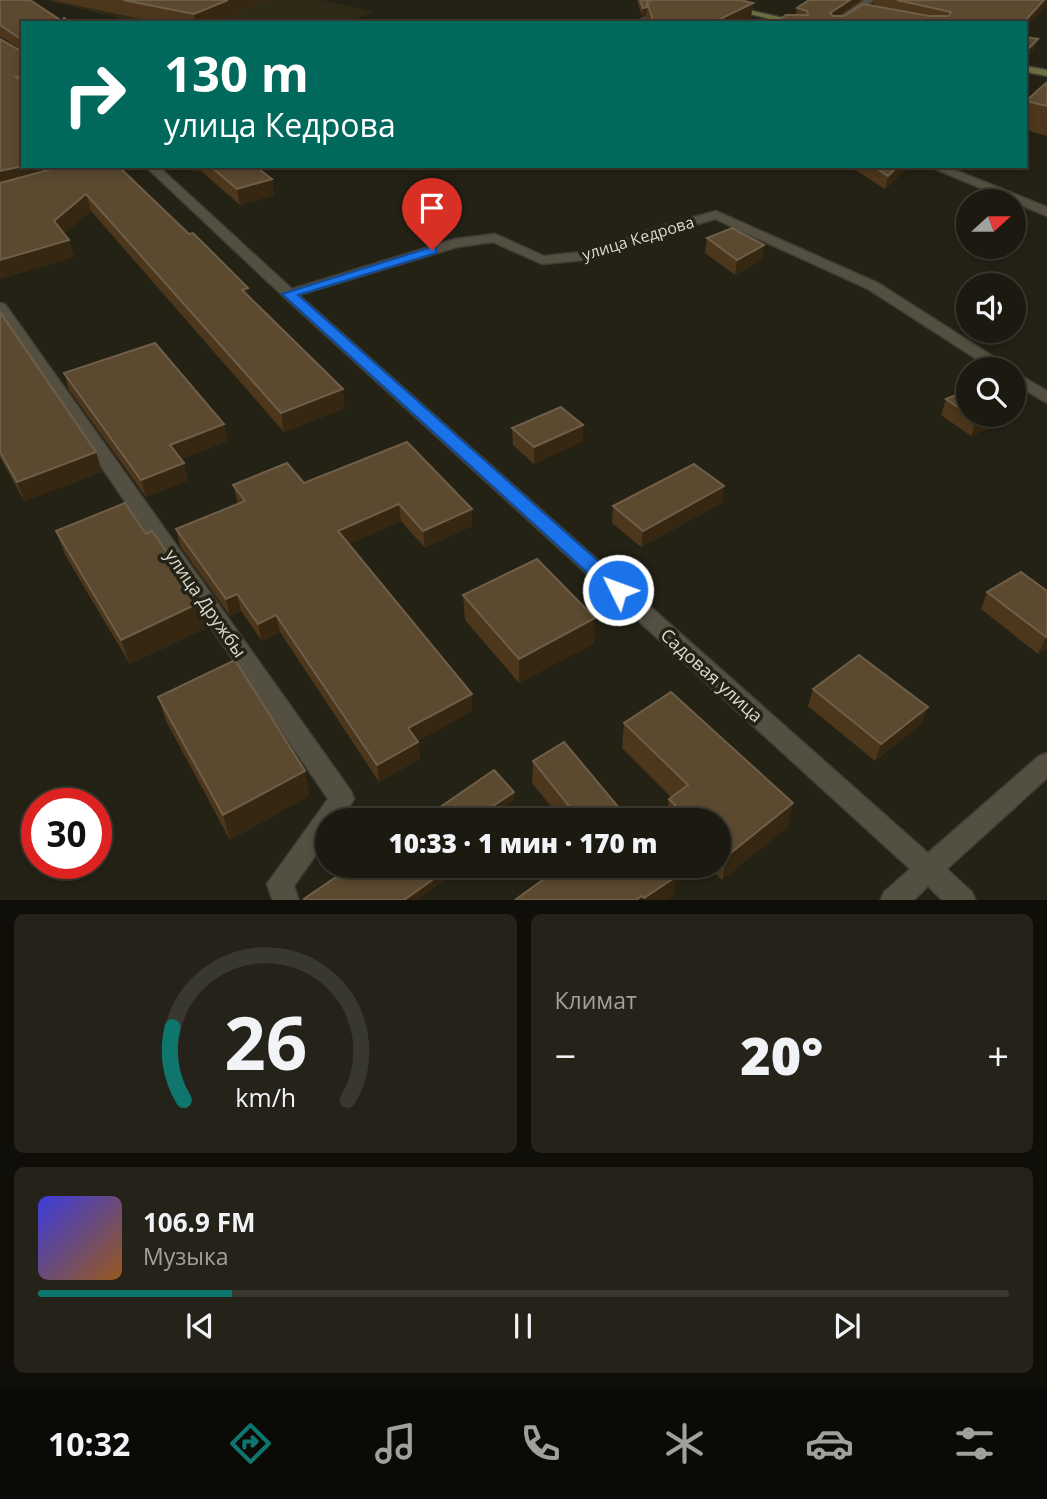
<!DOCTYPE html>
<html lang="ru">
<meta charset="utf-8">
<style>
body{margin:0;font-family:"Open Sans",sans-serif;background:#242219;color:#f1f3f6;height:100vh;display:flex;flex-direction:column;font-size:26px;white-space:nowrap}
*{box-sizing:border-box;margin:0}
p{font-size:23px;color:#a0a09f}
.icon{flex:none;width:38px;height:38px;fill:none;stroke:currentColor;stroke-width:2;stroke-linecap:round;stroke-linejoin:round}
.map{position:relative;height:900px;overflow:hidden}
.panel{display:flex;flex-direction:column;gap:14px;padding:14px;background:#0f0e09;flex:1}
.panel>*{flex:none}
.guide{position:absolute;left:21px;top:21px;width:1006px;height:147px;border-radius:0px;box-shadow:0 4px 10px #0003,0 0 0 2px #393830;background:#00695c;color:#fff;overflow:hidden}
.needle{width:46px;rotate:69deg}
.tools{position:absolute;left:956px;top:189px;display:grid;gap:14px}
.tools a{display:grid;place-items:center;width:70px;height:70px;border-radius:50%;background:#1b1910;box-shadow:0 4px 10px #0003,0 0 0 2px #393830;font-size:35px}
.speed{position:absolute;left:21px;top:788px;display:flex;gap:14px;font-size:35px;font-weight:700;text-align:center}
.speed>*{display:grid;place-content:center;width:91px;height:91px;border-radius:50%;background:#1b1910;box-shadow:0 4px 10px #0003,0 0 0 2px #393830;line-height:1}
.speed .limit{border:10px solid #d22;background:#fff;color:#111}
.pin{position:absolute;display:grid;place-items:center;width:60px;height:60px;color:#fff;margin:-72px -30px;border-radius:50% 50% 50% 0;rotate:-45deg;box-shadow:0 0 7px #0007}
.pin .icon{rotate:45deg}
.me{position:absolute;width:77px;margin:-38px;rotate:312deg;stroke-linejoin:round;filter:drop-shadow(0 0 5px #0008)}
.turn{display:flex;align-items:center;gap:24px;height:147px;padding:0 28px;font-size:32px}
.turn .icon{width:91px;height:91px;stroke-width:2.5}
.turn b{display:block;font-size:49px;line-height:60px}
.big{font-size:52px;font-weight:800;line-height:1.1}
.panel .tile{flex:1;display:flex;flex-direction:column;justify-content:center;gap:10px;min-width:0;padding:0 24px;border-radius:10px;background:#242219}
.panel .dial{align-items:center;gap:0}
.dial svg{height:182px;overflow:visible;fill:none;stroke:#393830;stroke-width:7;stroke-linecap:round;text-anchor:middle}
.dial text{fill:#f1f3f6;stroke:none}
.song{display:flex;align-items:center;gap:21px}
.cover{width:84px;height:84px;border-radius:10px;background:linear-gradient(135deg,hsl(240 70% 55%),hsl(30 70% 35%))}
.played{height:7px;border-radius:4px;background:linear-gradient(90deg,#0f766e 20%,#393830 20%)}
.keys{display:flex;justify-content:space-around;direction:ltr}
.heat{display:flex;justify-content:space-between;align-items:center;font-size:38px;direction:ltr}
.panel .tiles{flex:1;display:grid;gap:14px;grid-template-columns:1fr 1fr}
.tile:last-child{grid-column:span 2}
.trip{position:absolute;left:315px;top:808px;width:416px;height:70px;border-radius:35px;background:#1b1910;box-shadow:0 4px 10px #0003,0 0 0 2px #393830;font-weight:800;line-height:70px;text-align:center}
.tabs{display:flex;height:112px;justify-content:space-around;align-items:center;background:#0b0a06;color:#a0a09f}
.tabs .icon{width:49px;height:49px}
.tabs .current{color:#0f766e}
.tabs b{font-size:32px;color:#f1f3f6}
.map>svg:first-child{display:block}
</style>
<div class="map">
<svg width="1047" height="901" viewBox="0 0 1047 901">
<rect width="100%" height="100%" fill="#242115"/>
<!-- built -->
<polygon fill="#2f2a17" points="45,0 322,0 375,12 345,23 123,23 114,17"/>
<g fill="none" stroke-linecap="round" stroke-linejoin="round">
<defs>
<g id="street">
<polygon points="864,0 874,0 842,23 831,23"/>
<polygon points="666,9 670,12 669,14 645,23 632,23"/>
<polygon points="145,166 158,166 292,289 455,239 495,234 544,256 592,251 657,227 716,211 878,283 1008,366 1010,369 992,369 868,289 715,219 667,233 594,259 542,264 493,242 457,247 299,295 928,853 1039,756 1047,753 1047,778 947,869 972,892 976,901 943,901 928,886 913,901 880,901 884,892 910,869 284,297"/>
<polygon points="928,166 945,166 1047,207 1047,216"/>
<polygon points="0,303 5,304 351,791 354,799 340,821 327,821 327,839 294,886 299,901 273,901 267,884 328,799 0,318"/>
<polygon points="1013,371 1047,391 1047,403 1013,383"/>
</g>
<g id="secondary">
<polygon points="690,0 706,0 805,23 787,23"/>
<polygon points="1026,66 1047,70 1047,76 1026,72"/>
</g>
</defs>
<!-- street casing -->
<use href="#street" stroke="#3f3c34" stroke-width="3"/>
<!-- secondary casing -->
<use href="#secondary" stroke="#3f3c34" stroke-width="3"/>
<!-- street -->
<use href="#street" fill="#535042" fill-rule="evenodd"/>
<!-- secondary -->
<use href="#secondary" fill="#6b7040" fill-rule="evenodd"/>
</g>
<!-- wall -->
<g fill="#4c371d">
<polygon points="0,0 71,23 23,23 23,166 118,166 249,298 345,408 284,432 91,211 64,233 69,240 74,257 0,279 0,39 21,50 2,37 0,37"/>
<polygon points="51,0 267,0 214,23 160,23"/>
<polygon points="637,0 740,0 753,3 750,23 645,23 646,15 642,16"/>
<polygon points="809,0 862,0 839,16 902,11 873,5 874,0 873,0 1047,0 1047,4 1026,27 1026,23 796,15 797,8"/>
<polygon points="1047,82 1047,136 1026,130 1026,101"/>
<polygon points="188,166 255,166 272,179 274,195 240,205 200,170 194,172"/>
<polygon points="849,166 906,166 906,170 885,189"/>
<polygon points="707,238 762,260 735,275 705,253"/>
<polygon points="0,312 96,452 102,472 24,501 0,457"/>
<polygon points="64,373 228,441 181,459 184,463 188,480 146,497 69,390"/>
<polygon points="968,390 968,415 1013,415 1015,418 971,436 941,415 946,399"/>
<polygon points="583,425 583,441 534,464 513,445 512,428"/>
<polygon points="407,442 472,526 425,548 401,521 349,544 472,711 417,741 420,759 379,782 280,632 262,641 241,611 230,616 180,546 176,529 238,504 233,485 304,483"/>
<polygon points="722,503 641,547 612,523 613,506"/>
<polygon points="56,531 208,627 130,664 65,555"/>
<polygon points="1047,591 1047,648 1038,654 981,609 987,592"/>
<polygon points="463,595 594,643 519,683 465,620"/>
<polygon points="813,689 928,707 921,724 875,761 808,706"/>
<polygon points="158,697 310,795 230,840 166,721"/>
<polygon points="624,723 793,803 787,827 722,880 708,866 719,866 719,821 666,821 669,799 671,797 622,748"/>
<polygon points="533,761 630,821 563,821 532,783"/>
</g>
<!-- shaded-wall -->
<g fill="#352711">
<polygon points="228,0 267,0 214,23 195,23 194,14"/>
<polygon points="850,0 862,0 828,23 830,13"/>
<polygon points="1044,0 1047,0 1047,4 1026,27 1026,23 1023,23"/>
<polygon points="753,3 750,23 712,23"/>
<polygon points="647,7 646,15 642,16 643,8"/>
<polygon points="1038,39 1035,49 1026,58 1026,51"/>
<polygon points="23,76 23,91 16,77"/>
<polygon points="23,166 91,166 0,188 0,171"/>
<polygon points="193,166 199,166 200,170 194,172"/>
<polygon points="898,166 906,166 906,170 885,189 888,176"/>
<polygon points="272,179 274,195 240,205 237,189"/>
<polygon points="86,194 91,211 58,238 54,221"/>
<polygon points="69,240 74,257 0,279 0,260"/>
<polygon points="764,245 762,260 735,275 737,260"/>
<polygon points="248,288 251,306 242,290"/>
<polygon points="343,389 345,408 284,432 281,413"/>
<polygon points="1020,402 1015,418 971,436 976,420 989,415 1013,415 1013,405"/>
<polygon points="224,424 228,441 175,462 170,445"/>
<polygon points="583,425 583,441 534,464 534,447"/>
<polygon points="96,452 102,472 24,501 17,482"/>
<polygon points="184,463 188,480 146,497 141,480"/>
<polygon points="724,486 722,503 641,547 643,531"/>
<polygon points="399,504 401,521 341,548 338,531"/>
<polygon points="472,509 472,526 425,548 423,531"/>
<polygon points="237,594 241,611 230,616 226,599"/>
<polygon points="201,602 208,627 130,664 121,640"/>
<polygon points="276,615 280,632 262,641 258,624"/>
<polygon points="595,618 594,643 519,683 519,659"/>
<polygon points="1047,636 1047,648 1038,654 1046,637"/>
<polygon points="472,694 472,711 410,745 408,728"/>
<polygon points="928,707 921,724 875,761 881,744"/>
<polygon points="418,742 420,759 379,782 377,765"/>
<polygon points="305,771 310,795 230,840 223,815"/>
<polygon points="514,792 514,800 491,817 490,808"/>
<polygon points="793,803 787,827 722,880 727,856"/>
<polygon points="452,866 465,866 417,900 404,900"/>
<polygon points="677,876 673,897 668,900 644,900 644,898"/>
</g>
<!-- building -->
<g fill="#5b4930" stroke="#6f5f49" stroke-width="2">
<polygon points="0,0 30,0 62,21 64,18 71,23 23,23 23,76 16,77 23,83 23,166 0,171 0,39 21,51 21,39 0,25"/>
<polygon points="123,0 228,0 194,14"/>
<polygon points="640,0 653,0 647,2 647,7 643,8"/>
<polygon points="653,0 740,0 753,3 712,23 654,23 647,2"/>
<polygon points="809,0 850,0 830,13 833,16 844,16 863,4 929,16 949,16 951,12 897,0 1044,0 1023,23 775,23 786,15 808,15 807,11 797,8"/>
<polygon points="1026,37 1038,39 1026,51"/>
<polygon points="1047,82 1047,106 1026,101"/>
<polygon points="63,166 118,166 189,234 193,233 248,288 242,290 343,389 281,413 86,194 54,221 69,240 0,260 0,183"/>
<polygon points="210,166 255,166 272,179 237,189"/>
<polygon points="873,166 898,166 888,176"/>
<polygon points="732,228 764,245 737,260 707,238"/>
<polygon points="0,312 96,452 17,482 0,452"/>
<polygon points="155,343 224,424 170,445 184,463 141,480 64,373"/>
<polygon points="968,390 968,414 946,399"/>
<polygon points="1013,398 1020,402 1013,405"/>
<polygon points="561,407 583,425 534,447 512,428"/>
<polygon points="969,415 989,415 976,420"/>
<polygon points="407,442 472,509 423,531 399,504 338,531 472,694 408,728 418,742 377,765 276,615 258,624 237,594 226,599 176,529 245,501 233,485 287,463 304,483"/>
<polygon points="694,464 724,486 643,531 613,506"/>
<polygon points="125,503 146,534 152,531 201,602 121,640 56,531"/>
<polygon points="537,559 595,618 519,659 463,595"/>
<polygon points="1021,572 1047,591 1047,636 1046,637 987,592"/>
<polygon points="859,655 928,707 881,744 813,689"/>
<polygon points="235,660 305,771 223,815 158,697"/>
<polygon points="671,692 793,803 727,856 719,848 719,821 691,821 669,799 688,785 624,723"/>
<polygon points="564,742 630,821 581,821 533,761"/>
<polygon points="494,770 514,792 490,808 501,821 420,821"/>
<polygon points="352,866 452,866 404,900 305,900 304,899"/>
<polygon points="562,866 669,866 677,876 644,898 642,896 636,900 515,900"/>
</g>
<!-- route -->
<polygon fill="#1a73e8" stroke="#114b97" stroke-width="2" points="432,247 436,248 436,253 298,295 625,585 627,590 625,595 612,595 282,294"/>
<g text-anchor="middle" dominant-baseline="central" stroke-width="7" stroke-linejoin="round" paint-order="stroke">
<!-- far-street labels -->
<g font-size="16" fill="#dbd9d1" stroke="#242115">
<text transform="translate(638 238) rotate(-17)">улица Кедрова</text>
</g>
<!-- street labels -->
<g font-size="18" fill="#dbd9d1" stroke="#242115">
<text transform="translate(206 603) rotate(55)">улица Дружбы</text>
<text transform="translate(712 675) rotate(42)">Садовая улица</text>
</g>
</g>
</svg>
<div class="tools">
<a><svg class="needle" viewBox="-14 -14 28 28"><path d="M0-13l5 13h-10z" fill="#e53935"/><path d="M0 13l5-13h-10z" fill="#a0a09f"/></svg></a>
<a><svg class="icon" aria-label="sound" viewBox="0 0 24 24"><path d="M4 9h4l5-4v14l-5-4H4zM17 9q2 3 0 6"/></svg></a>
<a><svg class="icon" aria-label="search" viewBox="0 0 24 24"><circle cx="10" cy="10" r="6"/><path d="M15 15l6 6"/></svg></a>
</div>
<div class="speed"><div class="limit">30</div></div>
<div class="pin" style="left:432px;top:250px;background:#d93025"><svg class="icon" aria-label="arrive" viewBox="0 0 24 24"><path d="M6 21V4h12l-3 4 3 4H6"/></svg></div>
<svg class="me" style="left:618px;top:590px" viewBox="-20 -20 40 40"><circle r="17" fill="#1a73e8" stroke="#fff" stroke-width="3"/><path d="M0-11L8 9 0 5-8 9z" fill="#fff"/></svg>
<div class="trip">10:33 · 1 мин · 170 m</div>
<div class="guide">
<div class="turn"><svg class="icon" aria-label="right" viewBox="0 0 24 24"><path d="M7 20v-9h11M14 6l5 5-5 5"/></svg><div><b>130 m</b>улица Кедрова</div></div>
</div>
</div>
<section class="panel">
<div class="tiles">
<div class="tile dial"><svg viewBox="0 0 100 80">
<path d="M14 69A42 42 0 1 1 86 69"/>
<path d="M14 69A42 42 0 0 1 9 37" stroke="#0f766e"/>
<text x="50" y="56" font-size="32" font-weight="700">26</text>
<text x="50" y="72" font-size="11">km/h</text>
</svg></div>
<div class="tile"><p>Климат</p>
<div class="heat"><a>−</a><b class="big">20°</b><a>+</a></div>
</div>
<div class="tile">
<div class="song"><i class="cover"></i><div><b>106.9 FM</b><p>Музыка</p></div></div>
<div class="played"></div>
<div class="keys"><svg class="icon" aria-label="previous" viewBox="0 0 24 24"><path d="M18 5L8 12l10 7zM5 5v14"/></svg><svg class="icon" aria-label="pause" viewBox="0 0 24 24"><path d="M8 5v14M16 5v14"/></svg><svg class="icon" aria-label="next" viewBox="0 0 24 24"><path d="M6 5l10 7-10 7zM19 5v14"/></svg></div>
</div>
</div>
</section>
<nav class="tabs">
<b>10:32</b>
<svg class="icon current" aria-label="directions" viewBox="0 0 24 24"><path d="M12 3l9 9-9 9-9-9zM9 14v-3h6M13 9l2 2-2 2"/></svg>
<svg class="icon" aria-label="music" viewBox="0 0 24 24"><path d="M9 18V5l10-2v13"/><circle cx="6" cy="18" r="3"/><circle cx="16" cy="16" r="3"/></svg>
<svg class="icon" aria-label="phone" viewBox="0 0 24 24"><path d="M5 4h4l2 5-3 2q2 4 5 5l2-3 5 2v4C11 20 4 13 5 4z"/></svg>
<svg class="icon" aria-label="climate" viewBox="0 0 24 24"><path d="M12 3v18M4 7l16 10M4 17L20 7"/></svg>
<svg class="icon" aria-label="car" viewBox="0 0 24 24"><path d="M5 17H2v-5l4-1 3-4h7l3 4 3 1v5h-3M9 17h6M6 11h13"/><circle cx="7" cy="17" r="2"/><circle cx="17" cy="17" r="2"/></svg>
<svg class="icon" aria-label="filters" viewBox="0 0 24 24"><path d="M4 7h16M4 17h16"/><circle cx="9" cy="7" r="2"/><circle cx="15" cy="17" r="2"/></svg>
</nav>
